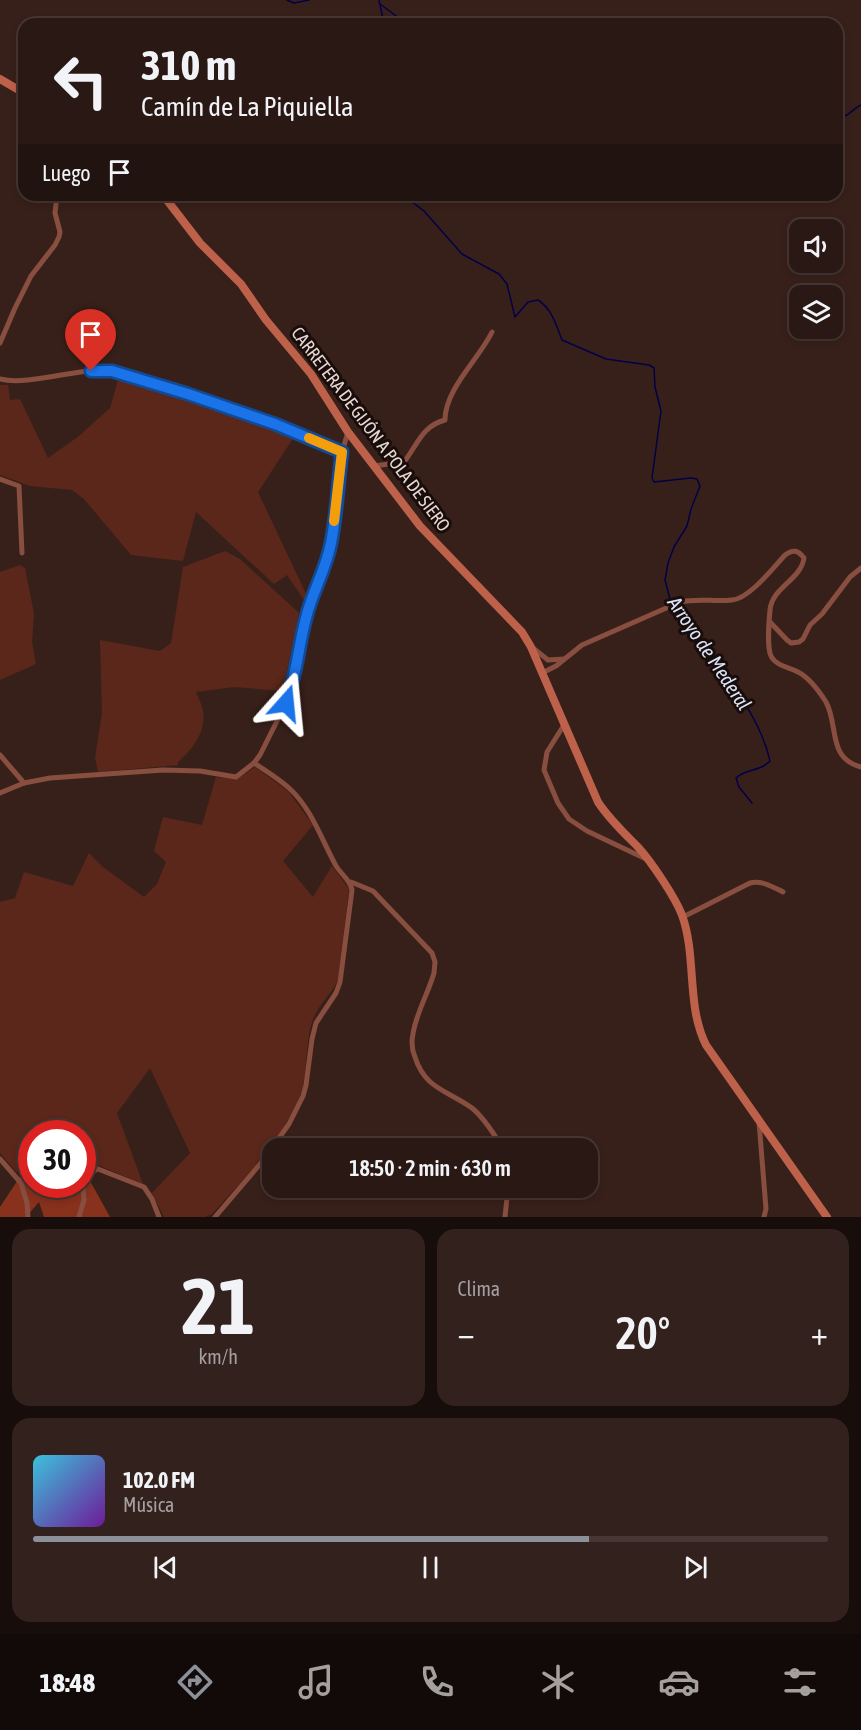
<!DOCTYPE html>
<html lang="es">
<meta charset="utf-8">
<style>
body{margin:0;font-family:"Asap Condensed",sans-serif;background:#32211d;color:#f1f3f6;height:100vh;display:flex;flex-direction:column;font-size:22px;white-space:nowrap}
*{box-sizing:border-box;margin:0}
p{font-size:20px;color:#a5a0a0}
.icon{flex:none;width:33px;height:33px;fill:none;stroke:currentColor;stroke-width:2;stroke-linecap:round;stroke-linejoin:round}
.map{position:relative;height:1217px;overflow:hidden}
.side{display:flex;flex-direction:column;gap:12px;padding:12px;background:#170d0b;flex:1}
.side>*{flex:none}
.guide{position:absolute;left:18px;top:18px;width:825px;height:183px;border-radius:18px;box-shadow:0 3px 9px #0003,0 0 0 2px #463734;background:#2a1814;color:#f1f3f6;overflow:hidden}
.buttons{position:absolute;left:789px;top:219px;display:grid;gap:12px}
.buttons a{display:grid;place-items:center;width:54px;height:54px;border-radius:12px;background:#2a1814;box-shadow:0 3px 9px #0003,0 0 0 2px #463734;font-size:30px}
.speed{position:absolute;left:18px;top:1120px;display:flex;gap:12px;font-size:30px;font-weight:700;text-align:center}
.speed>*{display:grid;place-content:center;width:78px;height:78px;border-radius:50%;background:#2a1814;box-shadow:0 3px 9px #0003,0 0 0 2px #463734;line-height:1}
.speed .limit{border:9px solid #d22;background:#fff;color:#111}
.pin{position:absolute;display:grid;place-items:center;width:51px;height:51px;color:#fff;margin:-62px -26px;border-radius:50% 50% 50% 0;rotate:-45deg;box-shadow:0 0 6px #0007}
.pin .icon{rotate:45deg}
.me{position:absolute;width:66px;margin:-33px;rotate:18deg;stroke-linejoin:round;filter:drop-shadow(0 0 4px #0008)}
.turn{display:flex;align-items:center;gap:21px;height:126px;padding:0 24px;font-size:27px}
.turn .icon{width:78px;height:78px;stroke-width:2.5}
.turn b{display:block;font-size:42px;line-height:51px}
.then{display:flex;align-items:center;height:57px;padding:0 24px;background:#0003;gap:12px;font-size:22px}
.big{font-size:45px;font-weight:600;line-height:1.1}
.side .card{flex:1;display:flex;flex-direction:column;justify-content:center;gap:9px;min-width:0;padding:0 21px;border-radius:18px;background:#32211d}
.side .dial{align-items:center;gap:0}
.dial b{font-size:78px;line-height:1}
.song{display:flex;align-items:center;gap:18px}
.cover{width:72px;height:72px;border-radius:9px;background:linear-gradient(135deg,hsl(190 70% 55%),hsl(280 70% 35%))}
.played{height:6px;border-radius:3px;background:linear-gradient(90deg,#8c9099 70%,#463734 70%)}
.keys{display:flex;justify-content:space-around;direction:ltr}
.heat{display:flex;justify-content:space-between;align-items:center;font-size:33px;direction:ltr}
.side .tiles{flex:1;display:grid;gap:12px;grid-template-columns:1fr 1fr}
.card:last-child{grid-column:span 2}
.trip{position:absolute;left:262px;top:1138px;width:336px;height:60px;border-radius:18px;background:#2a1814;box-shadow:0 3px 9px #0003,0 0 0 2px #463734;font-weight:600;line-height:60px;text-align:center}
.menu{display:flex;height:96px;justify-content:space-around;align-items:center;background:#110a08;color:#a5a0a0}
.menu .icon{width:42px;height:42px}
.menu .selected{color:#8c9099}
.menu b{font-size:27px;color:#f1f3f6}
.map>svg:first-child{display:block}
</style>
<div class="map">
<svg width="861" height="1217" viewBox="0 0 861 1217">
<rect width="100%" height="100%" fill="#38201a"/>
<!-- green -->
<g fill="#5a271a">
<polygon points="119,376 270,425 294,437 258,492 308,598 306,603 287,575 274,584 196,512 183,561 131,555 84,499 72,490 30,486 0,475 0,385 8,385 10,400 20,399 48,458 79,436 110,408"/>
<path d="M225,551l15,8 59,54 -16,78 -49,-4 -38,5c2,6 6,12 7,19 3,21 -10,38 -25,51v3l-80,7 -3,-14 7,-45 -2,-73 60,11 11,-8 12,-76z"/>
<polygon points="20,565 25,568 34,614 32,642 36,664 0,680 0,572"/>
<path d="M255,767l33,24 25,34 -30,36 30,36 19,-31 17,23 -11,91c-6,13 -17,22 -23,35 -11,20 -6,59 -15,81 -19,46 -56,82 -88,118l-7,3h-41l-12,-24 38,-40 -40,-85 -33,45 26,71 -43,-18 -10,3 -4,6 -3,-2 -1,-39h-50l-1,8 -9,-3 -5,34 -17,-20v-251l15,-4 9,-26 49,14 16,-33 14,14 41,30 13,-13 9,-22 -12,-11 9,-34 39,8 14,-48 21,2z"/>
</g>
<!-- forest -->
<polygon fill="#88311c" points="31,1160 32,1185 82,1185 83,1177 89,1179 110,1217 44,1217 39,1202 26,1217 0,1217 0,1207"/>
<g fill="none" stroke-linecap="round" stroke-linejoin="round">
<!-- stream -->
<g stroke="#030047" stroke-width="1.5">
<polyline points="287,0 294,3 309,0"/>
<polyline points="379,0 384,24"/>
<polyline points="380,4 407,24"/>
<path d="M837,119c12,-2 14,-9 24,-14"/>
<path d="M403,195l21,16 38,43 37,20 8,10 8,33 13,-15 10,-2c14,9 18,25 24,40l44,19 43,6 5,3 1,19 6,24 -9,67 2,4 37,-4 6,1 3,7 -9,23 -4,17 -13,21 -6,16 -3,17 6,23"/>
<path d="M675,606c13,12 23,30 34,45 23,34 52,69 61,110 -10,11 -23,7 -34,17l3,9 13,16"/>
</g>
<!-- street -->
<g stroke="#884e3f" stroke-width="5">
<polyline points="0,343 15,308 31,276 55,245 59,237 60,232 55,213 57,195"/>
<path d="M0,379c24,6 63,-6 89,-8 8,-1 16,0 23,0l163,53 67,28"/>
<path d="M374,466l30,-4c14,-18 18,-36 41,-42 0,-31 34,-61 47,-88"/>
<polyline points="0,479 19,486 22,553"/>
<polyline points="770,622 787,640 791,643 799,642 803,639 810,625 822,614 850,577 861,568"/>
<polyline points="533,648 548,660 564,659"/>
<path d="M542,673l14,-7 26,-21 98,-43c17,-4 34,0 52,-2 17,-1 41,-32 53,-45 8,-6 13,-5 19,3 -3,22 -32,29 -34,52 -1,10 -3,38 1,46 5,10 18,11 27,16 12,6 21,19 28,30 13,24 1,56 35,65"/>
<polyline points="564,725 547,752 544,770 558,803 569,819 587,831 644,858"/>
<polyline points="0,755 24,783"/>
<polyline points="0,793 24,783 50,778 163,770 200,771 236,777 254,763 260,755 286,703 294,683 306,618 311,602 323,573 331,543 342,452 348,432"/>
<path d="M351,882l22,9 59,62 3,9 -1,11c-6,21 -18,40 -21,61 -2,9 -1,16 2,23 10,32 32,33 57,51 10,8 25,29 30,41"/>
<path d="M683,917l67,-34c12,-3 23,4 33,9"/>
<polyline points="759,1122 766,1209 764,1217"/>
<polyline points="0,1159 21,1183 27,1203 28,1217"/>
<polyline points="79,1217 84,1200 83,1187 89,1173 98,1169 144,1187 152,1199 159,1217"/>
<path d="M215,1217l46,-54 28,-39 14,-28 3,-11 6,-46 4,-16 20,-30 4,-11 12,-92c-2,-11 -12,-16 -17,-26 -14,-26 -24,-56 -46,-76 -11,-10 -23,-17 -35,-25"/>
<polyline points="505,1217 508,1188"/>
</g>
<!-- secondary -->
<g stroke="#be614a" stroke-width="8">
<polyline points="0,79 24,93"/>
<path d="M163,195l37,48 41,41 25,36 45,54 37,58 72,94 102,106 9,15 67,155c11,17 25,30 39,44 14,15 38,51 45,69 15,42 4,90 24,130l121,172"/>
</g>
</g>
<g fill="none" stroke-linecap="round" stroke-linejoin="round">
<defs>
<path id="route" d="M91,371h21l76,23 87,30 67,28c-4,30 -5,61 -11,91 -5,27 -19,49 -25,75 -8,29 -9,57 -20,85"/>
</defs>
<!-- route casing -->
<use href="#route" stroke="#114b97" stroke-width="15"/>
<!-- route -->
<use href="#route" stroke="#1a73e8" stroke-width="10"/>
<!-- slow -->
<polyline stroke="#f59e0b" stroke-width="10" points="309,438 342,452 334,521"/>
</g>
<g text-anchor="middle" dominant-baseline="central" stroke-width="6" stroke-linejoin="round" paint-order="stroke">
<!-- street labels -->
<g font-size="18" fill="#e8d8d3" stroke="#180d0a">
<text transform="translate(371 429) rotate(53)">CARRETERA DE GIJÓN A POLA DE SIERO</text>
</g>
<!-- water labels -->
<g font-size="20" font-style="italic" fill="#dbe4f9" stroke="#180d0a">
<text transform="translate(710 653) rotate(56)">Arroyo de Mederal</text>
</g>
</g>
</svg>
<div class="buttons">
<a><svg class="icon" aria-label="sound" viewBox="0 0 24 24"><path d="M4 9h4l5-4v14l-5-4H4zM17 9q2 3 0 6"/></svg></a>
<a><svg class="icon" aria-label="layers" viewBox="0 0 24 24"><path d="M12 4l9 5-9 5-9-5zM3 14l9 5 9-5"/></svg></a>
</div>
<div class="speed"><div class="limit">30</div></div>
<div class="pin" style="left:91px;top:371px;background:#d93025"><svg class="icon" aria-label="arrive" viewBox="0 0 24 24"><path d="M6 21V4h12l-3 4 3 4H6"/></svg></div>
<svg class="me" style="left:286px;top:703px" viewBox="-20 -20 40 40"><path d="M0-17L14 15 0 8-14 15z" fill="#1a73e8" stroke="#fff" stroke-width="4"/></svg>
<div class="trip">18:50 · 2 min · 630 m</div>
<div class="guide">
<div class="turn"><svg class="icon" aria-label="left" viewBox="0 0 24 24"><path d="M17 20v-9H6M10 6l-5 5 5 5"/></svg><div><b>310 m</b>Camín de La Piquiella</div></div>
<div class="then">Luego<svg class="icon" aria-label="arrive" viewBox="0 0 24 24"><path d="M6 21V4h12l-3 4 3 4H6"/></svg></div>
</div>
</div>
<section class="side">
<div class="tiles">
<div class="card dial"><b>21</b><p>km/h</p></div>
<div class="card"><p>Clima</p>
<div class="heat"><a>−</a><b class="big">20°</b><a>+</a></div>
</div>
<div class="card">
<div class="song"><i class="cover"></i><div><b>102.0 FM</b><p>Música</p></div></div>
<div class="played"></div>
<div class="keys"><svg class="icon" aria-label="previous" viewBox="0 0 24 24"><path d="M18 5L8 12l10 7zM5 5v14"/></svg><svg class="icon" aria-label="pause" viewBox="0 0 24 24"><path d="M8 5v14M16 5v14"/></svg><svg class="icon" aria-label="next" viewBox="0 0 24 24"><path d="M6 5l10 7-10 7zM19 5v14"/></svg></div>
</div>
</div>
</section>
<nav class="menu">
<b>18:48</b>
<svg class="icon selected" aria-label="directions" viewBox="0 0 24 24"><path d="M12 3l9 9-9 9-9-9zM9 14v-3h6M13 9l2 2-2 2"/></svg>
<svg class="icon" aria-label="music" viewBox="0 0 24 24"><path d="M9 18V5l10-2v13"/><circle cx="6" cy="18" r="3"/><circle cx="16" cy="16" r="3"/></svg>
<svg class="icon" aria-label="phone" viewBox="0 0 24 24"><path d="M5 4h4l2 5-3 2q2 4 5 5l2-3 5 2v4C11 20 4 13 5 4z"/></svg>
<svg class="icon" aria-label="climate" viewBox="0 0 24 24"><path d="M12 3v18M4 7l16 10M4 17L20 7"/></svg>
<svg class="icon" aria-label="car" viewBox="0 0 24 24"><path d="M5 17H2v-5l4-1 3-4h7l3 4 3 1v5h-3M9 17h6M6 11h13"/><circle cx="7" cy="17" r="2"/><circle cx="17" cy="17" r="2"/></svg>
<svg class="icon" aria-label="filters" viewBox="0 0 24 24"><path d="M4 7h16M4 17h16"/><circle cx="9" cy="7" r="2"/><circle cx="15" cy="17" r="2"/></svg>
</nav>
